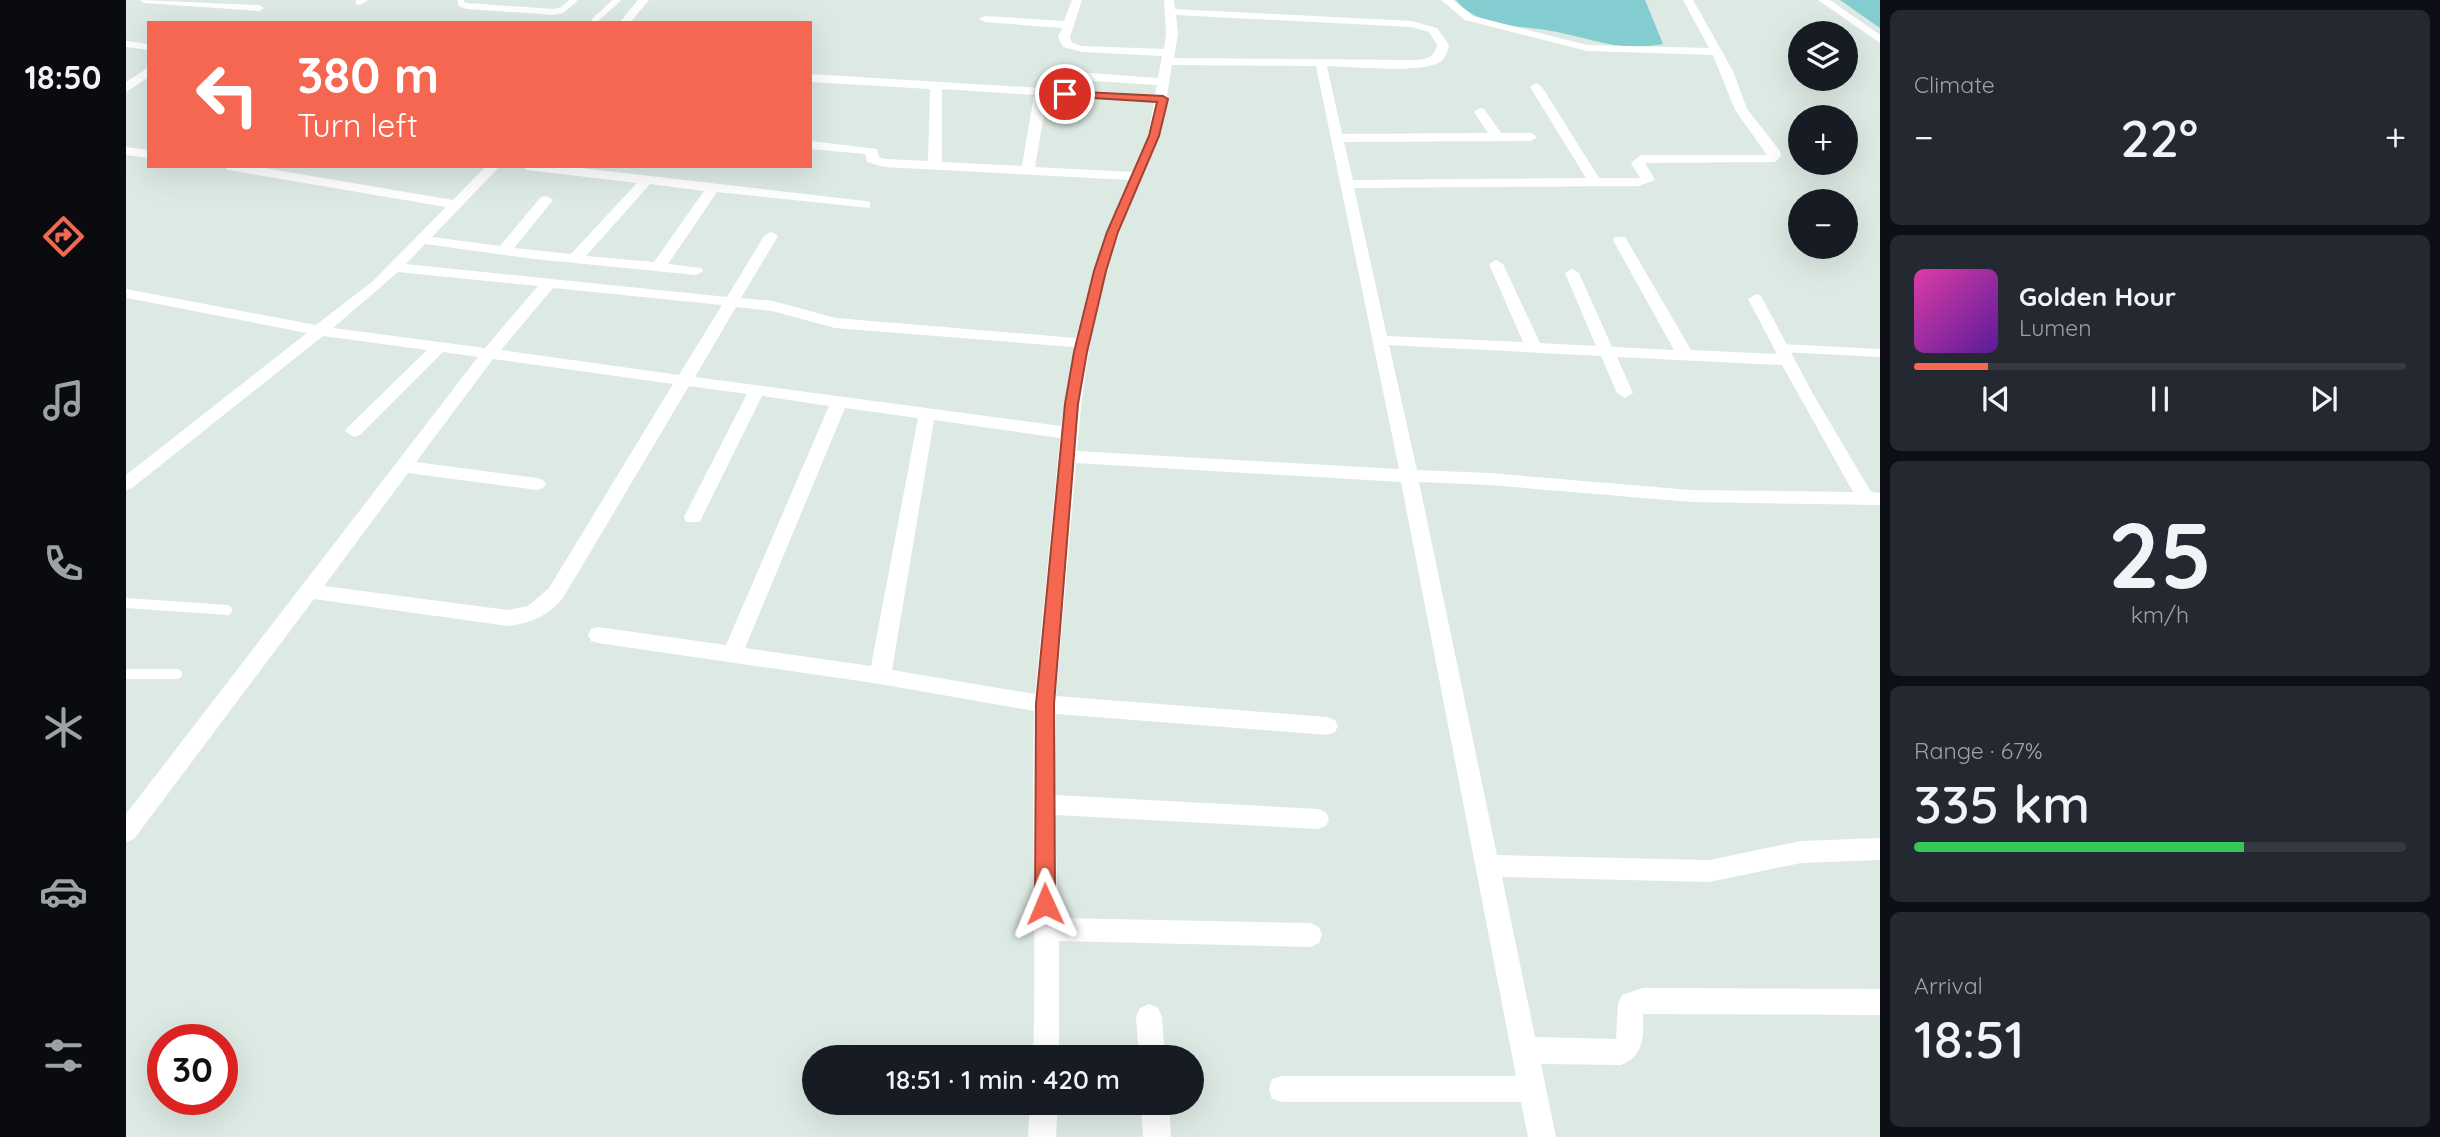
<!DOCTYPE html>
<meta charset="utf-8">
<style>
body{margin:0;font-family:Quicksand,sans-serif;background:#242831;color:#f1f3f6;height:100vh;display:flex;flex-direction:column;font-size:26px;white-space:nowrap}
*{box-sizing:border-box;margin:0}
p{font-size:23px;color:#9ea1a6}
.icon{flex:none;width:38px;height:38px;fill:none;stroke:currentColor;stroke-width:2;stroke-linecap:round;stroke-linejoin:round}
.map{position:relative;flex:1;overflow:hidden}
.drawer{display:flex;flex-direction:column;gap:10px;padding:10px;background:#0d0f14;width:560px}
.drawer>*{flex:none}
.banner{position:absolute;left:21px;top:21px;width:665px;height:147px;border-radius:0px;box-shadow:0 7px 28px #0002;background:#f56750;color:#fff;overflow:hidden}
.fabs{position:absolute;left:1662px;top:21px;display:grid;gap:14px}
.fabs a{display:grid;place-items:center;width:70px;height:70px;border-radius:50%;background:#171b24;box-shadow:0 7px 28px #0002;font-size:35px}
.speed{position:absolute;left:21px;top:1024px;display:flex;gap:14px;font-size:35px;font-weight:700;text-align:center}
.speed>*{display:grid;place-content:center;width:91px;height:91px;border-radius:50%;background:#171b24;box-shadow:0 7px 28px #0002;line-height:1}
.speed .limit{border:10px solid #d22;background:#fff;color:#111}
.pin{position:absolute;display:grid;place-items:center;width:60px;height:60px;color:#fff;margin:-30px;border:4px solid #fff;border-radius:50%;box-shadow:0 2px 7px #0007}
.me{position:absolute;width:77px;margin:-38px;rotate:359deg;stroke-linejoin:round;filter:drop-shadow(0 0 5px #0008)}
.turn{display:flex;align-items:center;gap:24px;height:147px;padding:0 35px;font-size:32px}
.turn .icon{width:91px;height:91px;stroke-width:2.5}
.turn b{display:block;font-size:49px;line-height:60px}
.big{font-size:52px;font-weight:600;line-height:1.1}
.drawer .widget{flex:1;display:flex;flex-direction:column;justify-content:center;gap:10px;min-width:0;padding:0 24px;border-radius:10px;background:#242831}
.drawer .dial{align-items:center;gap:0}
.dial b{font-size:91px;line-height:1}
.song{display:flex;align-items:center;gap:21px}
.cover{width:84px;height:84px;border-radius:10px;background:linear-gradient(135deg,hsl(320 70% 55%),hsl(270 70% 35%))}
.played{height:7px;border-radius:4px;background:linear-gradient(90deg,#f56750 15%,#363941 15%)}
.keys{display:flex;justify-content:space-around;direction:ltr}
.heat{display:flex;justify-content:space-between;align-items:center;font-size:38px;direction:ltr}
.charge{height:10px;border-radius:5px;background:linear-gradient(90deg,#34c759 67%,#363941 0)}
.trip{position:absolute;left:676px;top:1045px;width:402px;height:70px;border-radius:35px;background:#171b24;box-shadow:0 7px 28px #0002;font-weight:600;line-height:70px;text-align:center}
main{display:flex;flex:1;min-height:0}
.dock{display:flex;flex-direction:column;width:126px;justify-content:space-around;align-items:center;background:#090b0e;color:#9ea1a6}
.dock .icon{width:49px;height:49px}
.dock .on{color:#f56750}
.dock b{font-size:32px;color:#f1f3f6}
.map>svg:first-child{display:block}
</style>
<main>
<nav class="dock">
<b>18:50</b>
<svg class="icon on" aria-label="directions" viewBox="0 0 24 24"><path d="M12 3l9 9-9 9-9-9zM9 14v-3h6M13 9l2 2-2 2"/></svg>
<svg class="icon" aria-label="music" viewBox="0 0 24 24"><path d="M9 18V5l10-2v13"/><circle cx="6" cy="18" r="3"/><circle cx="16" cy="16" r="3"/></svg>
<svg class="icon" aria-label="phone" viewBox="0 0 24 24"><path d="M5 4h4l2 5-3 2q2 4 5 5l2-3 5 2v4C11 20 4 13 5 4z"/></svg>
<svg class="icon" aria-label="climate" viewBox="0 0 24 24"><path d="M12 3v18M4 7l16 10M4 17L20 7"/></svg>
<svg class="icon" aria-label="car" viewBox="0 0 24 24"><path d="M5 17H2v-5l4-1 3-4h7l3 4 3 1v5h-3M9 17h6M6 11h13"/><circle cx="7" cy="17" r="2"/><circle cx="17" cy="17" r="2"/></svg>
<svg class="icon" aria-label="filters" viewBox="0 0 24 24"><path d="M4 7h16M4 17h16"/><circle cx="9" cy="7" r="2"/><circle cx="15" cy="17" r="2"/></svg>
</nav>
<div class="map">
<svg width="1754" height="1137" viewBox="0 0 1754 1137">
<rect width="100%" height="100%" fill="#ddeae3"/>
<!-- water -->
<g fill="#83cdd1">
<path d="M1330,0h189l18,44c-45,8 -65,-4 -106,-12 -33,-7 -78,-3 -101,-32z"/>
<polygon points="1714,0 1754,0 1754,28"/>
</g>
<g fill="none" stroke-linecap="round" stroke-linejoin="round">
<!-- lane-far2 -->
<g stroke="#fff" stroke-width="6">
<polyline points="335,0 335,4 341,6 428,12 436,10 448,0"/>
<polyline points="469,20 491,0"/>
</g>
<!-- lane-far1 -->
<polyline stroke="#fff" stroke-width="8" points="1655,348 1754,353"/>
<!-- lane -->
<g stroke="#fff" stroke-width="10">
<polyline points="0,603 101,610"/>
<polyline points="0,674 51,674"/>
</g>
<!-- street -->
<g fill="#fff" fill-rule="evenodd">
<polygon points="13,0 133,5 138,8 133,11 18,3"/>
<polygon points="230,0 242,0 234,5 230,4"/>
<polygon points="512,0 523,0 504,23 493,23"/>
<path d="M946,0h10l-12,37 2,6 10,3 82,3 2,-15 -2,-34h10l1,9 237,12 25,7 12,17c-2,8 -3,14 -11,18 -17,10 -88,4 -111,3l15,68 146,-1 -14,-21 6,-4 4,1 17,24h30l6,4 -6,4 -187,1 9,38 233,-2 -56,-91 6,-4 6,4 57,91h41l-9,-15 10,-8h126l-32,-45 -22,-55 -126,-4 -122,-31 -24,-20h12l20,16 114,29 122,3 -26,-48h10l40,71 14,38 33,42 1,5 -6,6 -130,1 10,17 -16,6 -285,2 33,148 136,6 -34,-78 7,-4 7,4 37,79 56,3 -31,-73 7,-4 7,4 33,74 62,3 -61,-110 2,-3h10l66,113 86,4 -29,-55 8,-5 5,2 52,98 58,98 9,1v12l-189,-3 -201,-17 -71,-3 78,373 212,5 92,-19 79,-3v22l-79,3 -92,19 -207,-5 33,160 81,2 2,-35 4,-9 21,-7 237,1v26l-237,-1c1,22 1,42 -22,51l-80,-1 15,73h-28l-7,-35h-239l-10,-3 -3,-10 3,-10 10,-3h234l-115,-594 -325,-19 -20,233 271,21 8,3 3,6 -3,6 -8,3 -271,-21 -2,81 264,14 8,3 3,7 -3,7 -8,3 -263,-14 3,103 252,5 9,4 3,8 -3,8 -9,4 -251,-6v116h-26c4,-116 -2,-230 1,-346l-154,-27 -282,-41 -7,-2 -3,-6 3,-6 7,-2 128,18 103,-239 -67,-10 -60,121 -2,5h-14l-2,-5 63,-123 -58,-8 -126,212c-15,18 -32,25 -55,28l-194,-27 -180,240 -8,3v-28l352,-457 -35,-5 -83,83 -6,2 -9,-6 3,-4 79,-77 -104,-14 -191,152 -6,2v-15l181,-142 -180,-35 -1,-9 190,36 57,-44 73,-74 -218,-37 -6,-4h31l200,34 33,-34h14l-68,71 68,9 41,-49 5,-1 7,4 -39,48 57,6 66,-71 -110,-13 -6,-4h43l301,35 5,1v6l-153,-16 -49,72 33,4 2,3 -7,4 -162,-16 -109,-15 -19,20 321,33 37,-61 7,-4 7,4 -37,62 32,3 63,17 240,20 17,-67 36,-91 -245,-13 -17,-5 -2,-8 -55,-5v-8l67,8 2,8 6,2 43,2 2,-72 -120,-7v-8l345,21 2,-10 -93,-6 -6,-4 6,-4 94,7 4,-22 -80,-4 -19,-5 -5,-10 4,-9 -77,-6 -6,-3 6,-3 79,5zM1050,15l235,12 18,5 8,13c-4,14 -10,14 -23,15l-240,-2 4,-24zM1046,65l144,1 83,403 -322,-18c6,-74 17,-150 43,-219 17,-45 38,-82 46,-130l3,-3 -2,-3zM816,89l92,6 -12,71 -80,-4zM921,96l107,6 -6,34 -16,36 -97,-5zM524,184l54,7 -50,71 -68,-6zM272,272l140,14 -53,62 -152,-20zM427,288l169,17 -43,70 -178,-25zM610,307l36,4 63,17 239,19 -13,79 -366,-49zM1263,345l212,11 16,37 8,5 8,-5 -16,-36 165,8 71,127 -162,-2 -201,-17 -73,-3zM367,359l180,25 -124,204 -21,18 -20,4 -184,-24 84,-113 129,17 6,-2 3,-4 -3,-4 -6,-2 -121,-16zM719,408l73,10 -47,248 -126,-18zM808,420l126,18 -25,256 -143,-24z"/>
<polygon points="1692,0 1704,0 1754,35 1754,43"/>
<polygon points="0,41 23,44 23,50 0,47"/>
<polygon points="23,67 23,77 0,92 0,82"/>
<polygon points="0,147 23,150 23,158 0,155"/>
<polygon points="1023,1004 1032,1008 1036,1017 1039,1057 1013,1057 1010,1017 1014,1008"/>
<polygon points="904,1102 932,1102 930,1137 902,1137"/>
<polygon points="1015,1102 1043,1102 1045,1137 1017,1137"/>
</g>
</g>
<!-- route -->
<polygon fill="#f56750" stroke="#9f4334" stroke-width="2" points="939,91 1037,96 1042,99 1033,136 992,232 980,271 961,352 952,404 928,704 929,904 926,911 919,913 912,911 909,904 910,704 939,404 948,352 968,271 981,232 1023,136 1031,102 935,96 934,94"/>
</svg>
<div class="fabs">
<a><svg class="icon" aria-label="layers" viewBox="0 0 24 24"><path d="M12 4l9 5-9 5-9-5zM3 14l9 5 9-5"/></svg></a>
<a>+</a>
<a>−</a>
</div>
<div class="speed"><div class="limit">30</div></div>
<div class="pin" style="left:939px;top:94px;background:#d93025"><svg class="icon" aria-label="arrive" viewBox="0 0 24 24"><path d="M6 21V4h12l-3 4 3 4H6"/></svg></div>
<svg class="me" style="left:919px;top:904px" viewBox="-20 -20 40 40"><path d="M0-17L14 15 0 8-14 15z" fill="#f56750" stroke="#fff" stroke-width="4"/></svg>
<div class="trip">18:51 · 1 min · 420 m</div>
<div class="banner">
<div class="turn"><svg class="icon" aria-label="left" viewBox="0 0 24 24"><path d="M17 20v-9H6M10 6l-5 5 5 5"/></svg><div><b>380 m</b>Turn left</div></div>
</div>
</div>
<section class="drawer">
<div class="widget"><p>Climate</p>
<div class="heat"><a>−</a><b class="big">22°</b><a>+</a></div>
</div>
<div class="widget">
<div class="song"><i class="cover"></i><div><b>Golden Hour</b><p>Lumen</p></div></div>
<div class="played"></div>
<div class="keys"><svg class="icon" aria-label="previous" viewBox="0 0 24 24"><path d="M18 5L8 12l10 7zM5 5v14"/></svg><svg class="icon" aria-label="pause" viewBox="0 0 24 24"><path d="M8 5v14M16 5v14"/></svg><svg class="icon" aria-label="next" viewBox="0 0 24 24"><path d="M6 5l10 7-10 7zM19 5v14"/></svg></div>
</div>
<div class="widget dial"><b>25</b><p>km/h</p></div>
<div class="widget"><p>Range · 67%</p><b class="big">335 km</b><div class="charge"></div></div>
<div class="widget"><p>Arrival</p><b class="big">18:51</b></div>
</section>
</main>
